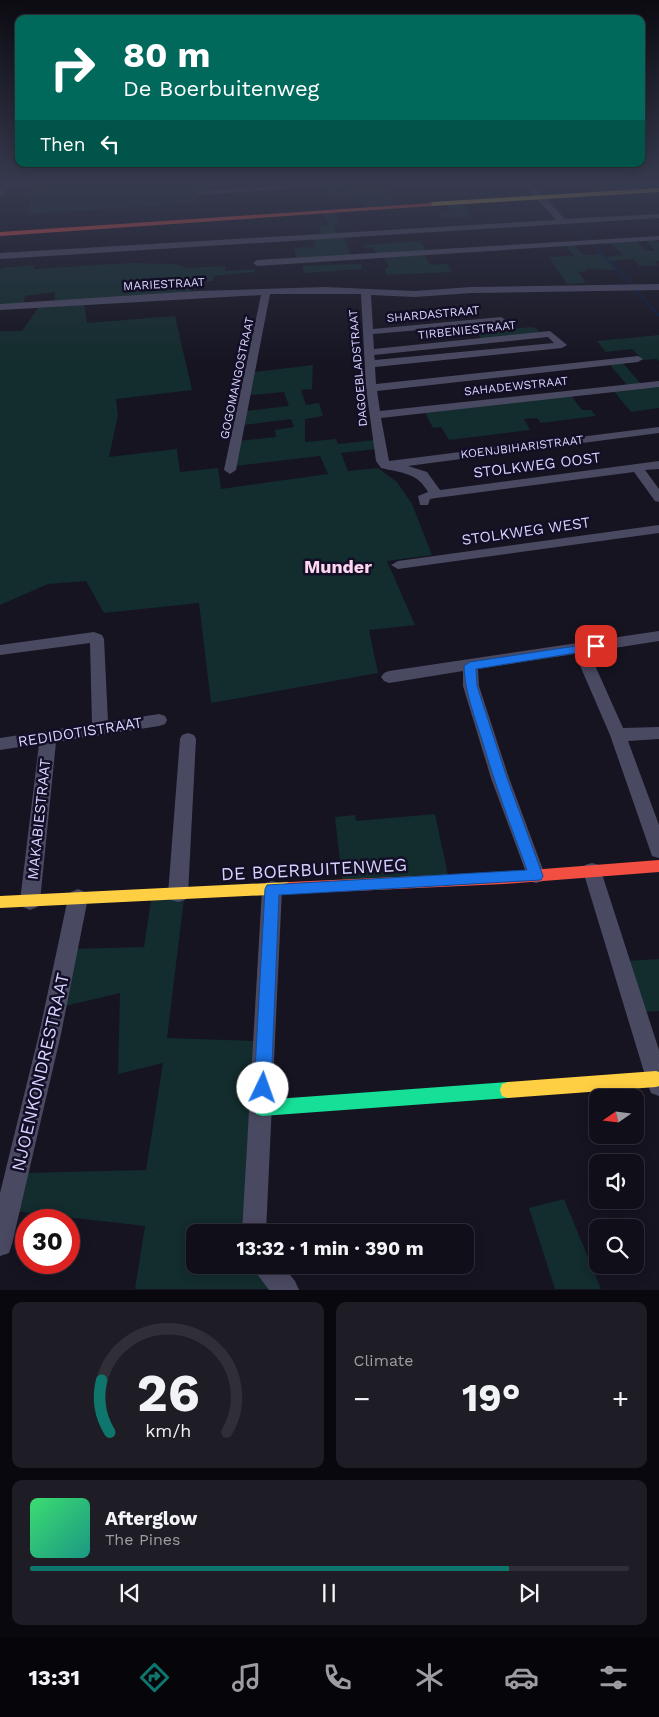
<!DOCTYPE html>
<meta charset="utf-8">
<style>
body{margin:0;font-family:"Work Sans",sans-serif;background:#1e1d26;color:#f1f3f6;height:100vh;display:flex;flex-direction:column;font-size:19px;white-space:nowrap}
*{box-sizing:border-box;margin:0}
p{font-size:16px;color:#9c9ca2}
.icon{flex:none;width:28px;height:28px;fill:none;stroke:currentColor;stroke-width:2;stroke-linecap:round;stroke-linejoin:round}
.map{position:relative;height:1290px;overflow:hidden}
.drawer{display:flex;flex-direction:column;gap:12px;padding:12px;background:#09080e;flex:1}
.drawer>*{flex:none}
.top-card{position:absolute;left:15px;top:15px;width:630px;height:152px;border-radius:10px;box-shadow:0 2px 12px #0003,0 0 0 1px #302f38;background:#00695c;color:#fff;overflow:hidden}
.needle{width:32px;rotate:256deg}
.controls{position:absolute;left:589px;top:1089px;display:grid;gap:10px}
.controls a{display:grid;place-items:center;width:55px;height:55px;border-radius:10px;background:#100f19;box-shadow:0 2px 12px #0003,0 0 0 1px #302f38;font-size:25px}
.speed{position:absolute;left:15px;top:1209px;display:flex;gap:10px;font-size:25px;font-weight:700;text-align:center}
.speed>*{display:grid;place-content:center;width:65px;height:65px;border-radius:50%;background:#100f19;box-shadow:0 2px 12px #0003,0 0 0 1px #302f38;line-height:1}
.speed .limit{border:8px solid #d22;background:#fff;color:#111}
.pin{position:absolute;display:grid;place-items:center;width:42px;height:42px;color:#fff;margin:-21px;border-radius:10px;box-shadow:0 2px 8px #0006}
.me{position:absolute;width:55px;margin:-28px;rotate:3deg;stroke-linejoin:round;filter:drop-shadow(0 0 4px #0008)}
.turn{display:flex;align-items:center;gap:18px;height:105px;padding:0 25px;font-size:22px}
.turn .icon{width:65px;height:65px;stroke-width:2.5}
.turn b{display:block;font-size:35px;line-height:42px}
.then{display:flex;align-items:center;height:48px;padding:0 25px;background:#0003;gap:10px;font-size:19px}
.big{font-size:38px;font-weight:700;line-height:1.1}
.drawer .card{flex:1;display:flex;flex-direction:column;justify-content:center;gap:8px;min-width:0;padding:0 18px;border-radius:10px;background:#1e1d26}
.drawer .dial{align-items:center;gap:0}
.dial svg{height:130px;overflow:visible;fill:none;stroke:#302f38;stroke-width:7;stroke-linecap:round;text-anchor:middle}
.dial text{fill:#f1f3f6;stroke:none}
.song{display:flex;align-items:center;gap:15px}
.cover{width:60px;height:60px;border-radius:8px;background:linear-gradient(135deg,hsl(140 70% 55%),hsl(170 70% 35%))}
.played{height:5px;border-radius:2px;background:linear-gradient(90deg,#0f766e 80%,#302f38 80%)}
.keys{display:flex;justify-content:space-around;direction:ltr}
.heat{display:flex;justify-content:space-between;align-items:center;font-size:28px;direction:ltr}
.drawer .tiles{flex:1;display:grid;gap:12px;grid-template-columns:1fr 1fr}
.card:last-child{grid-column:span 2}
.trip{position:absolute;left:186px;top:1224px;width:288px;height:50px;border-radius:10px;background:#100f19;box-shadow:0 2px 12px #0003,0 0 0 1px #302f38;font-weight:700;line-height:50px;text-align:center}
.menu{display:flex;height:80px;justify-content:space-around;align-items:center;background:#06060a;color:#9c9ca2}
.menu .icon{width:35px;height:35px}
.menu .on{color:#0f766e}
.menu b{font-size:22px;color:#f1f3f6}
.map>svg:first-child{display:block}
</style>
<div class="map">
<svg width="659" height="1290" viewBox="0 0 659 1290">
<rect width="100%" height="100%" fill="#161421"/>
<!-- green -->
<g fill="#132c2d">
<polygon points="68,183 211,183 214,191 198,193 195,203 28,214 32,200 20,196 32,190"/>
<polygon points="354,183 357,192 387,189 395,205 365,207 360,199 330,198 327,185 336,184 338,193 347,192 346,184"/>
<polygon points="462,202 471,217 443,218 438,212 451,211 446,203"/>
<polygon points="334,211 340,225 334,225 337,234 322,235 318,226 329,225 323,212"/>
<polygon points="343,236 352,257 297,260 294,248 316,247 313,238"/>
<polygon points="655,239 659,243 659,261 654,261 659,266 639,266 634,259 610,261 607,257 624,255 610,243 636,241 646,251 655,251 646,240"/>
<polygon points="420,241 427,252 377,255 373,247 365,248 363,245"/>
<polygon points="565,245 574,245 584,255 601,254 615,270 586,269 587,271 578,272 586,283 567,284 549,257 574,256"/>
<polygon points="424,255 430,265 448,264 452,272 387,275 384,268 389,267 384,257"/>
<polygon points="131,263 172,264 189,268 225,266 226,271 254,269 255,272 213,276 214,281 189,283 191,293 55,301 55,292 25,296 24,303 0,305 0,270 3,268 34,265 34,269"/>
<polygon points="361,264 362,269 304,273 302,266"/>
<polygon points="84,304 87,323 175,316 192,390 116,399 118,415 109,457 177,449 180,472 218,468 221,489 328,474 320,456 235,466 238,441 276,437 275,430 294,427 291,419 243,425 246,411 289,406 284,392 250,395 254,372 313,365 312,389 301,390 306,405 319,403 323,416 305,419 305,442 336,439 338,444 375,440 376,449 341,453 348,471 378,468 397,482 412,504 432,555 387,561 415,625 369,630 378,673 211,703 199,603 104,613 86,581 48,584 0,605 0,331 22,331 38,308"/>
<polygon points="531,327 536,328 540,333 482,340 477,332"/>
<polygon points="659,335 659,361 657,359 643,360 632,349 606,352 597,341"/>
<polygon points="622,362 641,384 628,386 609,364"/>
<polygon points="659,384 659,408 631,412 612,389"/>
<polygon points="570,394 582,410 591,410 596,416 541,423 537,418 524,419 530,430 449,440 441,427 433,428 424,411"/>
<polygon points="435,814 448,875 342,880 335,817 355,815 356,821"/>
<polygon points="184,899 167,1038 259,1041 244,1232 195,1232 195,1265 252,1265 271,1289 135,1289 145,1226 14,1211 23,1173 146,1170 163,1063 118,1074 120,993 61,1007 72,949 144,947 151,900"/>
<polygon points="659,959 659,1011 643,1012 626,961"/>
<polygon points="564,1199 601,1289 555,1289 529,1208"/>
</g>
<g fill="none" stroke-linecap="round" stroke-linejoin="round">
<!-- stream-far1 -->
<g stroke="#0b1e41" stroke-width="2">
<polyline points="531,183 544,195"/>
<polyline points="547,199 567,218"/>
<polyline points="571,223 590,241"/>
<polyline points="594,245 633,286"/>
<polyline points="637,291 654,310"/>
</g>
<!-- stream -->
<polyline stroke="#0b1e41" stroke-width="2.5" points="653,309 659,315"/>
<!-- street -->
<g fill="#4a4962" fill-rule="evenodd">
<polygon points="7,183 15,183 0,197 0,191"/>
<polygon points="307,183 343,183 339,185 200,195 196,193 200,191"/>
<polygon points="522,183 530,183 565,219 659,214 659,218 0,259 0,253 556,220"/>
<polygon points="653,183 659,183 659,187"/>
<polygon points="659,236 659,240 257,266 253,263 257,260"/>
<path d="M659,284v6l-188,3 -56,4 -44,-2 2,34 128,-12 5,3 -5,3 -128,11 1,15 176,-18 17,14 -5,3 -187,19 1,17 262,-28 5,3 -5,3 -261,29 3,20 279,-30v6l-278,31 8,43 270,-34v6l-251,33 19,6 13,18 219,-29v8l-14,1 14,19v13l-4,-1 -21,-29 -198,26 -6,1 -2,6h-8l-2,-9 10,-4c-11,-20 -27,-19 -47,-24l-5,-7 -10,-73 -5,-94h-91l-34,176 -6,4 -6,-4 37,-175 -261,15v-6l198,-13 127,-4 90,4 56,-4zM548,337l6,6 -179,17 -1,-5z"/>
<polygon points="659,525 659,533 398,569 391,565 398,561"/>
<polygon points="659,631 659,641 589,652 623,728 659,727 659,739 628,741 659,825 659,858 652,856 650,850 610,735 575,654 478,669 479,686 509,778 545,875 543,881 536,883 529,881 527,875 491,778 463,686 463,671 389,683 384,681 381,677 384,673 389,671"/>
<polygon points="94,632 102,635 104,639 108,722 159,714 165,716 167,720 165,724 159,726 56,742 40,901 37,907 30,910 23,907 20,901 39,744 0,750 0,738 92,724 90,643 0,655 0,645"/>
<polygon points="188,733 194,735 196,739 188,894 185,900 178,902 171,900 168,894 180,739 182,735"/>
<polygon points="592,863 599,865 601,871 659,1050 659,1096 651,1093 648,1085 583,871 585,865"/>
<polygon points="272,881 279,883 282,889 266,1232 242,1232 262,889 265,883"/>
<polygon points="78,889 85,892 88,898 61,1034 12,1244 9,1253 0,1256 0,1193 39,1034 68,898 71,892"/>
<polygon points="253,1265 282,1265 295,1281 299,1290 269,1290 257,1274"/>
</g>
<!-- fast -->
<polygon fill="#16e098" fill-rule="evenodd" points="508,1082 514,1084 516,1090 514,1096 508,1098 262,1116 256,1114 254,1108 256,1102 262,1100"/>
<!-- slow -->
<g fill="#ffcf43" fill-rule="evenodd">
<polygon points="659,188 659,192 431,206 428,204 431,202"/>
<polygon points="289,882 294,884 296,888 294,892 289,894 0,908 0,896"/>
<polygon points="656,1071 659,1072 659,1086 656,1087 508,1098 502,1096 500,1090 502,1084 508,1082"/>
</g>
<!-- jam -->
<g fill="#f24e42" fill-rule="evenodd">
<polygon points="433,203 431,206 0,236 0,232"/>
<polygon points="659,860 659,872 504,884 289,894 284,892 282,888 284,884 289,882 504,872"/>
</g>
</g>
<!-- sky -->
<linearGradient id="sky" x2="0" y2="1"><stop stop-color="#0c0b12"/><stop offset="0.5" stop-color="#363a4e"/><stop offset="1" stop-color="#363a4e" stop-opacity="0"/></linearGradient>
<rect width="659" height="364" fill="url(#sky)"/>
<!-- route -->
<path fill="#1a73e8" stroke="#114b97" d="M596,643l4,1v5l-124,20 1,17 30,92 36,98 -2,4 -262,15 -8,193 -2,6 -6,2 -6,-2 -3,-6 11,-199 2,-4 260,-15c-16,-43 -32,-86 -45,-130 -8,-25 -17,-48 -18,-74l6,-4z"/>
<g text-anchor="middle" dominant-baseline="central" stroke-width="5" stroke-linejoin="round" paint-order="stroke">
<!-- far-street labels -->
<g font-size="12" fill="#d9d4ff" stroke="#130f26">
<text transform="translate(164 284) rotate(-3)">MARIESTRAAT</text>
<text transform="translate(433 314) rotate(-5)">SHARDASTRAAT</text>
<text transform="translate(467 330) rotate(-6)">TIRBENIESTRAAT</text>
<text transform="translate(358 368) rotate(-95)">DAGOEBLADSTRAAT</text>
<text transform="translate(237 378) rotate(-78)">GOGOMANGOSTRAAT</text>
<text transform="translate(516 386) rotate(-6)">SAHADEWSTRAAT</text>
<text transform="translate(522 447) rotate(-7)">KOENJBIHARISTRAAT</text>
</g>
<!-- street labels -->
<g font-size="15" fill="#d9d4ff" stroke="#130f26">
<text transform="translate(537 465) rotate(-7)">STOLKWEG OOST</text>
<text transform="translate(526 531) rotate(-8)">STOLKWEG WEST</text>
<text transform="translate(80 732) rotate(-9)">REDIDOTISTRAAT</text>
<text transform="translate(39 819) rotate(-84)">MAKABIESTRAAT</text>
</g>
<!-- quarter labels -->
<g font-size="18" font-weight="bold" fill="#ffd6f0" stroke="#130f26">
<text x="338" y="566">Munder</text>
</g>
<!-- near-street labels -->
<g font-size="18" fill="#d9d4ff" stroke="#130f26">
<text transform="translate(314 869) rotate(-3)">DE BOERBUITENWEG</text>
<text transform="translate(40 1072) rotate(-77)">NJOENKONDRESTRAAT</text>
</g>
</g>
</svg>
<div class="controls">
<a><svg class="needle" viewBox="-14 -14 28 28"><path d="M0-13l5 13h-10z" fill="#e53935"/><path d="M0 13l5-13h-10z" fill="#9c9ca2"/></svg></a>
<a><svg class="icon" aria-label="sound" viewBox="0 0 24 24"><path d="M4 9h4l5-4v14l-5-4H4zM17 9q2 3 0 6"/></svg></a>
<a><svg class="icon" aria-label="search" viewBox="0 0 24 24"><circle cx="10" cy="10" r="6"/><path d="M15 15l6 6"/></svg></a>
</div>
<div class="speed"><div class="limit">30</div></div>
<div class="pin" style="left:596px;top:646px;background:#d93025"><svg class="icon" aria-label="arrive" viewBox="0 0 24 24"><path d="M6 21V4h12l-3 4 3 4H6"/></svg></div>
<svg class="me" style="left:263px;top:1088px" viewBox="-20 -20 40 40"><circle r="19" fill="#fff"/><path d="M0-13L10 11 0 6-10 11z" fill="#1a73e8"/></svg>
<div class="trip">13:32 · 1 min · 390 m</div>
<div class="top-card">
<div class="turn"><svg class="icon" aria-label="right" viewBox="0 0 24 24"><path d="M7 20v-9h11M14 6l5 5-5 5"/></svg><div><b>80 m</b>De Boerbuitenweg</div></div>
<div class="then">Then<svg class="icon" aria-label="left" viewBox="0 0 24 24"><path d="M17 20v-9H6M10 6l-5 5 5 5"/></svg></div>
</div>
</div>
<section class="drawer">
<div class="tiles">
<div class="card dial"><svg viewBox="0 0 100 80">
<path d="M14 69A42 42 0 1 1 86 69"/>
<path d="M14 69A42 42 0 0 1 9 37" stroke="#0f766e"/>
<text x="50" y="56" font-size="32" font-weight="700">26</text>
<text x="50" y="72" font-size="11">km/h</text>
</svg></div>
<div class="card"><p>Climate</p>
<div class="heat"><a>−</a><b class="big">19°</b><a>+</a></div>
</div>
<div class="card">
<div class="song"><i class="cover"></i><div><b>Afterglow</b><p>The Pines</p></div></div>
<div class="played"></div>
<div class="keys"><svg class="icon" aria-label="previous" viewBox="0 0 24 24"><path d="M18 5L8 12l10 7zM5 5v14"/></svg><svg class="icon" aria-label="pause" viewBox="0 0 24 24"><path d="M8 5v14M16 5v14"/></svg><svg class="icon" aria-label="next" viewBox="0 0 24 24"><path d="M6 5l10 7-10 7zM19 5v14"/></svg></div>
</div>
</div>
</section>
<nav class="menu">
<b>13:31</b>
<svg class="icon on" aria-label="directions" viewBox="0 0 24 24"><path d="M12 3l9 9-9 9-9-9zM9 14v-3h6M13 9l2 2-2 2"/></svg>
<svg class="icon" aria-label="music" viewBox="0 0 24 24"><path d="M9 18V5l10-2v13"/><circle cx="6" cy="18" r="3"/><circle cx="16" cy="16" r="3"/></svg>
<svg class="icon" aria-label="phone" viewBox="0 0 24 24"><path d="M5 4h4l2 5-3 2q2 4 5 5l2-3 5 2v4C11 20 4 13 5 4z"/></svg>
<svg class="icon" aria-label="climate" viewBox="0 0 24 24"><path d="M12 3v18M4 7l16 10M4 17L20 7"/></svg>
<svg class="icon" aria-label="car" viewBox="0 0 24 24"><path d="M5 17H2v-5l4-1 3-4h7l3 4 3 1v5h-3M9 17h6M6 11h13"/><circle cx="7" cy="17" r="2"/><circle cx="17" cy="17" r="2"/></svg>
<svg class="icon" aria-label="filters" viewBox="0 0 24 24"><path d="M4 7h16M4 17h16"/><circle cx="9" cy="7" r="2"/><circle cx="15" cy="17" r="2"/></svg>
</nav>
